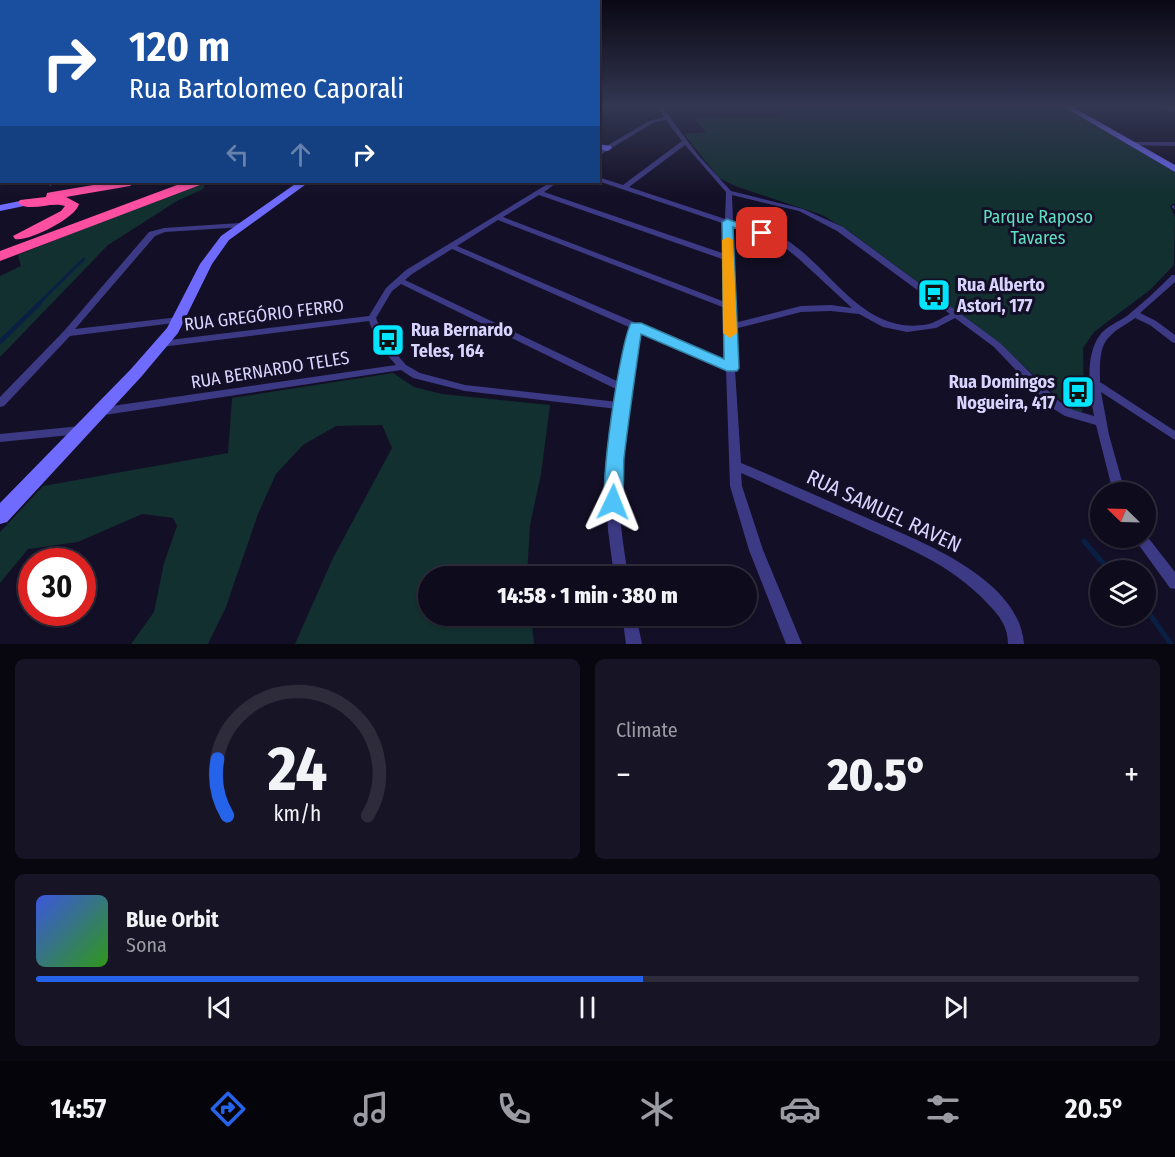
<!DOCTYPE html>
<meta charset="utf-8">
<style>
body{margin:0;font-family:"Fira Sans Condensed",sans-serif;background:#171425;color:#f1f3f6;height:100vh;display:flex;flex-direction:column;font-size:22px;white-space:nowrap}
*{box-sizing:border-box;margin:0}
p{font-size:20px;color:#9b9ba3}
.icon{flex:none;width:33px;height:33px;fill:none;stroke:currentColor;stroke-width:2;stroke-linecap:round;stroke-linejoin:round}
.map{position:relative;height:644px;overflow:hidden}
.side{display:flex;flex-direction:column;gap:15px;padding:15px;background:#08060f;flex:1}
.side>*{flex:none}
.guide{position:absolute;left:0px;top:0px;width:600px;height:183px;box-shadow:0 2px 4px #0004,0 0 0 2px #2e2b3b;background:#1a4fa0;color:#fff;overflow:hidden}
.needle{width:39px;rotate:293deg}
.fabs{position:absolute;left:1090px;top:482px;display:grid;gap:12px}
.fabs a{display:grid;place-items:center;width:66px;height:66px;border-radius:50%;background:#0e0b1c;box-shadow:0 2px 4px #0004,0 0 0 2px #2e2b3b;font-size:30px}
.speed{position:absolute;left:18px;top:548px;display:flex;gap:12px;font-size:30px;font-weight:700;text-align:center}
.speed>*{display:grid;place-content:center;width:78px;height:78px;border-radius:50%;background:#0e0b1c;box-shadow:0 2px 4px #0004,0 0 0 2px #2e2b3b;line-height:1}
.speed .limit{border:9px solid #d22;background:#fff;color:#111}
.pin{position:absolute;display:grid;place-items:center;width:51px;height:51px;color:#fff;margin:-26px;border-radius:12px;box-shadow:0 3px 9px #0006}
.me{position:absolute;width:66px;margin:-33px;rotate:2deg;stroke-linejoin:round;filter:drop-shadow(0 0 4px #0008)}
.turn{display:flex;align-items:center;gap:21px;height:126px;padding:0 30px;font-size:27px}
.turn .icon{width:78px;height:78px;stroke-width:2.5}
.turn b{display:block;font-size:42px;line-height:51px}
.lanes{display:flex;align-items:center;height:57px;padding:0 30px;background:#0003;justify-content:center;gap:30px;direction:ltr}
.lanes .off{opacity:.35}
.big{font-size:45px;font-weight:800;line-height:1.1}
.side .card{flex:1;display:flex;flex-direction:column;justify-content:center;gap:9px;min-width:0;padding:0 21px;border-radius:9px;background:#171425}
.side .dial{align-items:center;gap:0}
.dial svg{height:156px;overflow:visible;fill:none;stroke:#2e2b3b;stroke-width:7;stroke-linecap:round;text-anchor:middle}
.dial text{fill:#f1f3f6;stroke:none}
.song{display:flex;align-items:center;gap:18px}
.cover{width:72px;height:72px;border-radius:9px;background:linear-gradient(135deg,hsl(230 70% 55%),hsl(110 70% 35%))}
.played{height:6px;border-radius:3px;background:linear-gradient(90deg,#2563eb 55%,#2e2b3b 55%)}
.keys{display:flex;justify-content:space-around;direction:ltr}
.heat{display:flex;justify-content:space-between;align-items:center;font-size:33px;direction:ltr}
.side .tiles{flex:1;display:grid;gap:15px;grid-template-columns:1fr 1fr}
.card:last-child{grid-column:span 2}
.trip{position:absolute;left:418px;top:566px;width:339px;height:60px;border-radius:30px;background:#0e0b1c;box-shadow:0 2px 4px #0004,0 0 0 2px #2e2b3b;font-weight:800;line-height:60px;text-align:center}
.dock{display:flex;height:96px;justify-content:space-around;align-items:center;background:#06040b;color:#9b9ba3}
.dock .icon{width:42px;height:42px}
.dock .on{color:#2563eb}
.dock b{font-size:27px;color:#f1f3f6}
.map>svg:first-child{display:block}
</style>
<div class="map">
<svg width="1175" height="644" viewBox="0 0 1175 644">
<rect width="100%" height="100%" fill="#130f26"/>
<!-- green -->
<g fill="#12302f">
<polygon points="780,107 1063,107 1175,172 1175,203 1170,206 1175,217 1174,265 1150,290 1094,332 1083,348 1084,398 1081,419 998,342 849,231 822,215 735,186 719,178 684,134 706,132 694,118 776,117 782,113"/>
<polygon points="205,183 203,189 177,201 108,245 0,357 0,276 21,266 18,255 153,201"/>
<polygon points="393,373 414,387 442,394 550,405 541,474 530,525 527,576 429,576 429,615 531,615 534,644 295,644 333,558 392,448 382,425 336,426 303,445 276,474 258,514 226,607 208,644 131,644 154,612 164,563 177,526 173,518 142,514 78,542 28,549 0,583 0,532 43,486 228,453 232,398"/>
</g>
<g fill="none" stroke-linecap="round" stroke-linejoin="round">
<!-- stream-far2 -->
<polyline stroke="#0a1f44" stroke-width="3" points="38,304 84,259"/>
<!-- stream-far1 -->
<polyline stroke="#0a1f44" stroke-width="4.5" points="0,342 40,303"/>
<!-- stream -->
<g stroke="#0a1f44" stroke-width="5">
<polyline points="1084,541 1109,570"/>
<polyline points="1146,609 1171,644"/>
</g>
<!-- street -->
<g fill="#3d3a85" fill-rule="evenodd">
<path d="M657,107h4l8,9 2,1v2l27,36 33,36 72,18 40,18 157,116 60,59 13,8 21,6c-4,-24 -10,-60 6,-81 7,-9 18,-13 27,-19 16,-13 31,-27 45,-41h3v7l-35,31 16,8 19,14v8l-3,-1 -22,-17 -15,-7c-8,6 -17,10 -24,17 -13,11 -11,32 -11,47l75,49v9l-74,-48 8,43 16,57h-12l-17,-67 -31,-9 -13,-8 -58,-61 -39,-29 -19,10 -29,4 -24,-5 -24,-13 -28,-3 -30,1 -67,17 1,37 2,2 -2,2 6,93c39,16 78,34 117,51 53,24 161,61 166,130h-16c0,-17 -8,-28 -20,-40 -37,-41 -88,-59 -137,-82 -37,-16 -73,-33 -110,-49l1,13 21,64 39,94h-16l-37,-94 -19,-64 -4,-117 -86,-38c-9,53 -21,108 -21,162 0,28 5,55 9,83h-14l-6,-46 -2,-35 3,-32 8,-54 -152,-18 -52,-13 -12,-8 -303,46 -4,-1 -1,-3 1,-3 4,-1 298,-43 -19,-22 -8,-22 -208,26 -5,-3 5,-3 208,-25 17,-28 20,-18 145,-88h7l-14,10 181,62v-30l-127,-43v-4l25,8 59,-44 -16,-21 -13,3 -55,33v-5l51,-30 15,-4zM685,145l41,47 -1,27 -96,-32zM539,195l186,65v42l-222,-85zM732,195l67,16 38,20 113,83c-7,3 -14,8 -21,10 -66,13 -96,-55 -144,-85 -12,-7 -39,-13 -52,-18zM498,220l227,88v53l-268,-115zM733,226l45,16 21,17 53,49 -21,-3 -30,1 -67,17zM452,249l179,79 -10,55 -216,-103 7,-6zM401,284l219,107 -2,11 -153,-17 -45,-12 -14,-8 -20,-23 -10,-24 16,-27z"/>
<polygon points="1163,107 1175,108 1175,112 1163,108"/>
<rect x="0" y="111" width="2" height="4"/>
<rect x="0" y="128" width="2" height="4"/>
<polygon points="1131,142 1175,142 1175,146 1129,145 1128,144"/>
<polygon points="2,146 2,150 0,151 0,147"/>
<polygon points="2,168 2,172 0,173 0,169"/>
<polygon points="48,182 54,182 52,185 50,186 47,184"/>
<polygon points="1174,205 1175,209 1172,208 1172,206"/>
<polygon points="240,223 244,225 243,227 165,232 155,236 75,329 179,317 182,318 183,320 182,322 70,336 4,406 0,407 0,397 64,331 149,232 164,228"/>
<polygon points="81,426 85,427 87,430 85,433 81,434 0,442 0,434"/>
<polygon points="1146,535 1175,572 1175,589 1170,588 1133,537 1146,537"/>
<polygon points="622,615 636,615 642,644 626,644"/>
</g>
<!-- secondary -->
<g fill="#6f6bff" fill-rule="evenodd">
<polygon points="1064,107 1073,107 1175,165 1175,172"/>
<polygon points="598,144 611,146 612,148 608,151 598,149"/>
<polygon points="298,182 309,182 229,240 212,264 178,333 141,377 7,522 0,524 0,503 131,369 167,328 200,264 221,236"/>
<polygon points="25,200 29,201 29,205 0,211 0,205"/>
</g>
<!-- highway -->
<g fill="#ff4fa3" fill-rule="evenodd">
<path d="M111,182h25l-6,4 -64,11 13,7c-3,14 -51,38 -64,35l-2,-3 48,-25 4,-5c-14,-5 -35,7 -47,-3l2,-3 26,-3 1,-4 5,-1z"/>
<polygon points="185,182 201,182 200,185 0,261 0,251"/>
</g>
</g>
<!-- sky -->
<linearGradient id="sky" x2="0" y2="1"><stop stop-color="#0a0815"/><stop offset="0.54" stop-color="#333752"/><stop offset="1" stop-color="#333752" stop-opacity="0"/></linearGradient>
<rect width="1175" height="197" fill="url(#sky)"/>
<!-- route -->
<path fill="#4fc3f7" stroke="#337fa1" stroke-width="1.5" d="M727,219l41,14 -6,3 -29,-9 6,141 -2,3h-10l-86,-37c-6,41 -12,82 -17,124 -1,13 1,39 -4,50l-7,2 -7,-2c-8,-17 14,-165 25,-185h10l83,36 -2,-137z"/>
<!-- slow -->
<polygon fill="#f59e0b" points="728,237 733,240 737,333 730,338 723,333 722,240"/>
<!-- icons -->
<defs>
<symbol id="bus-square" viewBox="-11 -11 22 22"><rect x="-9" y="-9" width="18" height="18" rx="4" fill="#00e5ff" stroke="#130f26"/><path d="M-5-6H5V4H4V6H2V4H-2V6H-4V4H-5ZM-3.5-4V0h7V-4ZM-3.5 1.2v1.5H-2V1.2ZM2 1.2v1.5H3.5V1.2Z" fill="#111"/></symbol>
</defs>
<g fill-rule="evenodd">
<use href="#bus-square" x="915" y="276" width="38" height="38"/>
<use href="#bus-square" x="369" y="321" width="38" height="38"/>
<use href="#bus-square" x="1059" y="373" width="38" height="38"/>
</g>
<g text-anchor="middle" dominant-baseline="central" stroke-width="6" stroke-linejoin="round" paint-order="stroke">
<!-- park labels -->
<g font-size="18" fill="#5fe0c0" stroke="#130f26">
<text x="1038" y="217">Parque Raposo<tspan x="1038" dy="21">Tavares</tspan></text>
</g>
<!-- poi labels -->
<g font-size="18" font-weight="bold" fill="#d9d4ff" stroke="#130f26" text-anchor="start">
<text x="957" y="285">Rua Alberto<tspan x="957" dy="21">Astori, 177</tspan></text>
<text x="411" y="330">Rua Bernardo<tspan x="411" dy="21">Teles, 164</tspan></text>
<text x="1055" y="382" text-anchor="end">Rua Domingos<tspan x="1055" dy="21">Nogueira, 417</tspan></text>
</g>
<!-- street labels -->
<g font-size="18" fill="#d9d4ff" stroke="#130f26">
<text transform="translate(264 315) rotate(-7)">RUA GREGÓRIO FERRO</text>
<text transform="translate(270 370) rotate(-9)">RUA BERNARDO TELES</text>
</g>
<!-- near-street labels -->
<g font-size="21" fill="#d9d4ff" stroke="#130f26">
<text transform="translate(884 511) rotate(25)">RUA SAMUEL RAVEN</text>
</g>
</g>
</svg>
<div class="fabs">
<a><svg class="needle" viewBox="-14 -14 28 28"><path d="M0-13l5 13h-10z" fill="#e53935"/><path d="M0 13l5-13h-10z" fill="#9b9ba3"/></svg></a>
<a><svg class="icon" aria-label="layers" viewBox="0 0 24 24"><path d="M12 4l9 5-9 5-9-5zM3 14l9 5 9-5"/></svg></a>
</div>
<div class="speed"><div class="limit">30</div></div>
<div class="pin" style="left:762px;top:233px;background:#d93025"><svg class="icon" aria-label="arrive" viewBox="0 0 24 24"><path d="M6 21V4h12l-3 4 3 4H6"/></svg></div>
<svg class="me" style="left:613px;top:502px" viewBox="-20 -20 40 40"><path d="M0-17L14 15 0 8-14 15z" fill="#4fc3f7" stroke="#fff" stroke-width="4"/></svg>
<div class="trip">14:58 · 1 min · 380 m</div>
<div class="guide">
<div class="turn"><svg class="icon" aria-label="right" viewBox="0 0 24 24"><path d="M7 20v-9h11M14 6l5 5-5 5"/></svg><div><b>120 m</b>Rua Bartolomeo Caporali</div></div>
<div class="lanes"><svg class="icon off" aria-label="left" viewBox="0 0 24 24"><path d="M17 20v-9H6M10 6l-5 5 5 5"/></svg><svg class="icon off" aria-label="ahead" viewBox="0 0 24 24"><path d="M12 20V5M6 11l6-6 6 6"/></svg><svg class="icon" aria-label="right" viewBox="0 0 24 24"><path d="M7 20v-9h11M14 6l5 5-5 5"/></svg></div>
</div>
</div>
<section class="side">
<div class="tiles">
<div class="card dial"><svg viewBox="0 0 100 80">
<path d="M14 69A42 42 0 1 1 86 69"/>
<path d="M14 69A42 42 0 0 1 9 40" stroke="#2563eb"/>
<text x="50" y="56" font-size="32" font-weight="700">24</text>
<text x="50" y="72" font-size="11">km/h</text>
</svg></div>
<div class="card"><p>Climate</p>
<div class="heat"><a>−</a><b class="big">20.5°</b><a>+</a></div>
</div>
<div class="card">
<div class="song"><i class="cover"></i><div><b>Blue Orbit</b><p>Sona</p></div></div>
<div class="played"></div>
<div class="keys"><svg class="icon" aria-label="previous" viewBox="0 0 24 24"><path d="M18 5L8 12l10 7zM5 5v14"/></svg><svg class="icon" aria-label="pause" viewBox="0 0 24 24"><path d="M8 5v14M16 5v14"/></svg><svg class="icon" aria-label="next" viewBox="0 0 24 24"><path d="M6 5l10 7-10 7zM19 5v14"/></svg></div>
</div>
</div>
</section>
<nav class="dock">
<b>14:57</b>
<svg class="icon on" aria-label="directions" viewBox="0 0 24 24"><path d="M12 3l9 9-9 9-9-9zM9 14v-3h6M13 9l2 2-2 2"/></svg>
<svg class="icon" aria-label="music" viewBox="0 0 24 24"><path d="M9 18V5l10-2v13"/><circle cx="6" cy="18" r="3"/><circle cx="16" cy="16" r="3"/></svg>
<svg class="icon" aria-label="phone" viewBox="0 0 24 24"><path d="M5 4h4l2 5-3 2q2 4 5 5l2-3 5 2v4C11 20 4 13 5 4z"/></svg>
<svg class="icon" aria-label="climate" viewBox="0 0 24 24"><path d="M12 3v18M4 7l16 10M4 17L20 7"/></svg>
<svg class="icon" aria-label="car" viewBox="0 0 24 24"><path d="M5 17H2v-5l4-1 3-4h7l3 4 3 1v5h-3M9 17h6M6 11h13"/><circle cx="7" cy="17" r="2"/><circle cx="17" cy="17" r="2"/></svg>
<svg class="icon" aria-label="filters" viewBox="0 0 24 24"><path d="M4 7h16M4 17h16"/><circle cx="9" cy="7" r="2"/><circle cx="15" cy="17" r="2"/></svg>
<b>20.5°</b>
</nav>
